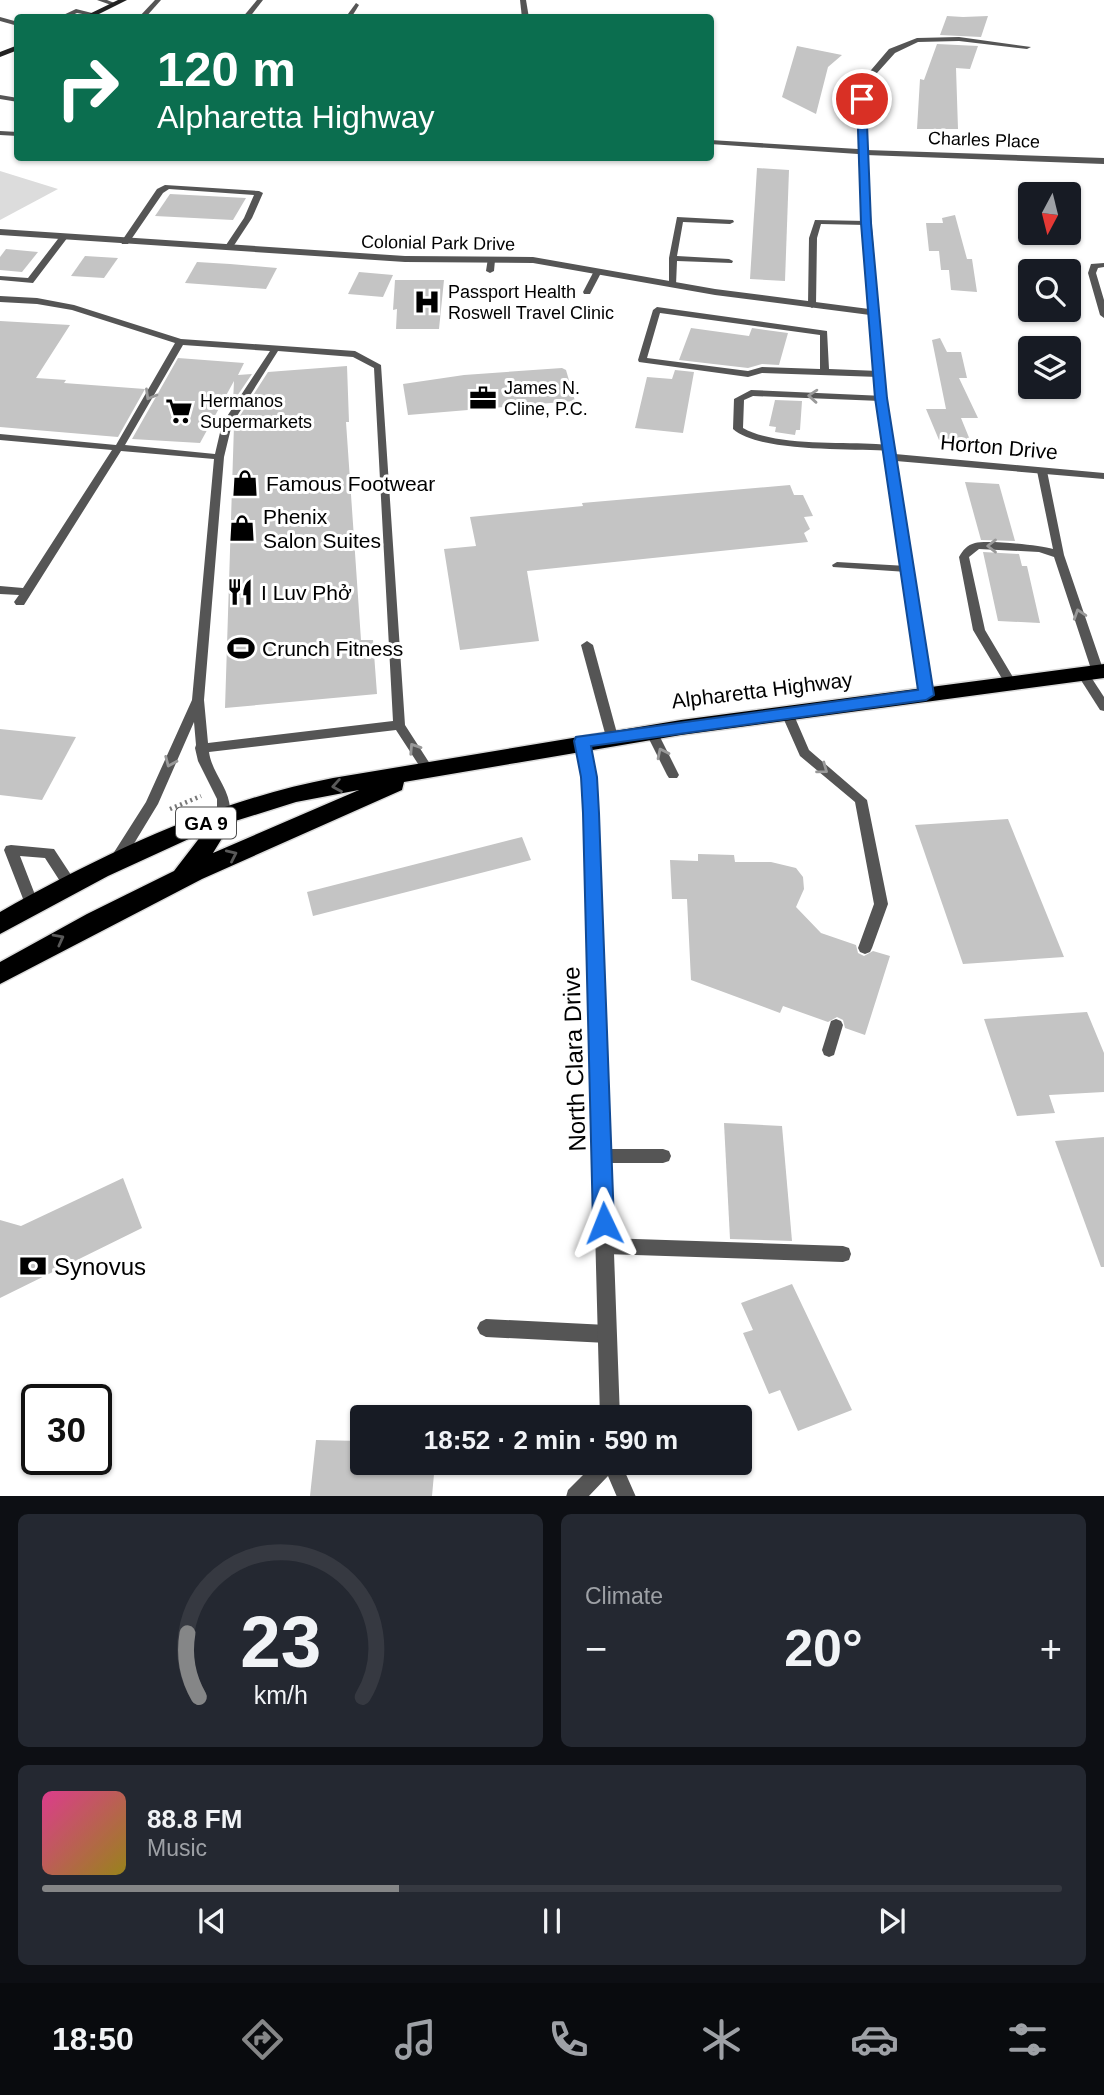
<!DOCTYPE html>
<meta charset="utf-8">
<style>
body{margin:0;font-family:Arial,sans-serif;background:#242831;color:#f1f3f6;height:100vh;display:flex;flex-direction:column;font-size:26px;white-space:nowrap}
*{box-sizing:border-box;margin:0}
p{font-size:23px;color:#9ea1a6}
.icon{flex:none;width:38px;height:38px;fill:none;stroke:currentColor;stroke-width:2;stroke-linecap:round;stroke-linejoin:round}
.map{position:relative;height:1496px;overflow:hidden}
.sheet{display:flex;flex-direction:column;gap:18px;padding:18px;background:#0d0f14;flex:1}
.sheet>*{flex:none}
.top-card{position:absolute;left:14px;top:14px;width:700px;height:147px;border-radius:7px;box-shadow:0 2px 5px #0004;background:#0b6e4f;color:#fff;overflow:hidden}
.needle{width:46px;rotate:187deg}
.tools{position:absolute;left:1018px;top:182px;display:grid;gap:14px}
.tools a{display:grid;place-items:center;width:63px;height:63px;border-radius:7px;background:#171b24;box-shadow:0 2px 5px #0004;font-size:35px}
.speed{position:absolute;left:21px;top:1384px;display:flex;gap:14px;font-size:35px;font-weight:700;text-align:center}
.speed>*{display:grid;place-content:center;width:91px;height:91px;border-radius:50%;background:#171b24;box-shadow:0 2px 5px #0004;line-height:1}
.speed .limit{border:4px solid #111;border-radius:10px;background:#fff;color:#111}
.pin{position:absolute;display:grid;place-items:center;width:60px;height:60px;color:#fff;margin:-30px;border:4px solid #fff;border-radius:50%;box-shadow:0 2px 7px #0007}
.me{position:absolute;width:77px;margin:-38px;rotate:358deg;stroke-linejoin:round;filter:drop-shadow(0 0 5px #0008)}
.turn{display:flex;align-items:center;gap:24px;height:147px;padding:0 28px;font-size:32px}
.turn .icon{width:91px;height:91px;stroke-width:2.5}
.turn b{display:block;font-size:49px;line-height:60px}
.big{font-size:52px;font-weight:700;line-height:1.1}
.sheet .widget{flex:1;display:flex;flex-direction:column;justify-content:center;gap:10px;min-width:0;padding:0 24px;border-radius:10px;background:#242831}
.sheet .dial{align-items:center;gap:0}
.dial svg{height:182px;overflow:visible;fill:none;stroke:#363941;stroke-width:7;stroke-linecap:round;text-anchor:middle}
.dial text{fill:#f1f3f6;stroke:none}
.song{display:flex;align-items:center;gap:21px}
.cover{width:84px;height:84px;border-radius:10px;background:linear-gradient(135deg,hsl(330 70% 55%),hsl(50 70% 35%))}
.played{height:7px;border-radius:4px;background:linear-gradient(90deg,#858687 35%,#363941 35%)}
.keys{display:flex;justify-content:space-around;direction:ltr}
.heat{display:flex;justify-content:space-between;align-items:center;font-size:38px;direction:ltr}
.sheet .tiles{flex:1;display:grid;gap:18px;grid-template-columns:1fr 1fr}
.widget:last-child{grid-column:span 2}
.trip{position:absolute;left:350px;top:1405px;width:402px;height:70px;border-radius:7px;background:#171b24;box-shadow:0 2px 5px #0004;font-weight:700;line-height:70px;text-align:center}
.tab-bar{display:flex;height:112px;justify-content:space-around;align-items:center;background:#090b0e;color:#9ea1a6}
.tab-bar .icon{width:49px;height:49px}
.tab-bar .on{color:#858687}
.tab-bar b{font-size:32px;color:#f1f3f6}
.map>svg:first-child{display:block}
</style>
<div class="map">
<svg width="1104" height="1497" viewBox="0 0 1104 1497">
<rect width="100%" height="100%" fill="#fff"/>
<!-- green -->
<polygon fill="#dcdcdc" points="0,171 58,189 0,220"/>
<!-- building -->
<g fill="#c4c4c4">
<polygon points="947,16 963,17 988,16 981,37 940,35"/>
<polygon points="937,44 978,46 970,69 956,68 958,129 917,129 920,79 924,80"/>
<polygon points="797,46 842,55 828,67 816,114 782,97"/>
<polygon points="757,168 789,170 785,281 750,279"/>
<polygon points="170,194 246,198 233,220 155,216"/>
<polygon points="955,215 967,259 972,259 977,292 951,290 949,270 941,270 939,251 929,251 926,223 943,223 942,218"/>
<polygon points="6,249 38,252 22,272 0,270 0,257"/>
<polygon points="85,256 118,258 104,278 71,276"/>
<polygon points="197,262 230,264 277,268 266,289 185,283"/>
<polygon points="359,272 393,275 383,297 348,294"/>
<polygon points="395,280 444,280 439,329 396,329 397,309 393,310"/>
<polygon points="0,321 70,325 36,378 66,380 64,383 145,389 118,437 0,427"/>
<polygon points="691,328 749,336 752,328 788,333 779,365 762,364 748,368 679,360"/>
<polygon points="940,338 947,352 961,352 967,378 959,378 978,418 961,418 970,440 939,440 926,409 946,409 932,340"/>
<polygon points="178,358 244,363 238,375 252,374 233,402 234,381 200,443 132,439"/>
<polygon points="347,366 349,422 346,422 361,640 373,640 377,694 225,708 234,425 268,372"/>
<polygon points="562,368 566,370 575,401 408,415 403,384 464,375"/>
<polygon points="675,370 694,372 683,433 635,428 647,377 672,379"/>
<polygon points="775,400 802,401 800,430 796,430 795,435 775,432 776,427 769,426"/>
<polygon points="965,482 999,484 1015,541 981,540"/>
<polygon points="790,485 794,495 803,495 813,516 804,517 810,529 804,533 808,542 527,571 539,641 460,650 444,549 476,546 470,517 583,506 582,503"/>
<polygon points="983,552 1019,554 1022,566 1027,566 1040,623 998,621"/>
<polygon points="0,729 76,737 42,800 0,795"/>
<polygon points="1008,819 1064,957 963,964 915,825"/>
<polygon points="522,837 531,860 313,916 307,892"/>
<polygon points="698,854 734,855 735,862 771,862 796,868 803,877 804,889 796,907 821,933 856,945 858,953 864,956 873,951 890,956 865,1035 845,1028 843,1020 837,1017 828,1022 783,1006 780,1013 691,980 687,899 672,899 670,860 698,861"/>
<polygon points="1087,1012 1104,1053 1104,1092 1049,1095 1055,1113 1017,1116 984,1019"/>
<polygon points="724,1123 782,1126 792,1241 730,1239"/>
<polygon points="1104,1137 1104,1267 1101,1267 1055,1141"/>
<polygon points="123,1178 142,1228 0,1298 0,1220 21,1226"/>
<polygon points="792,1284 852,1410 798,1431 780,1390 769,1394 743,1333 753,1330 741,1303"/>
<polygon points="316,1440 362,1441 362,1463 435,1463 432,1496 310,1496"/>
</g>
<g fill="none" stroke-linecap="round" stroke-linejoin="round">
<defs>
<path id="highway" d="M1104,664v14l-423,57 -277,47 -2,8 -200,89 -202,105v-22l87,-48 87,-43 30,-39 -96,44 -108,58v-22c105,-59 214,-111 333,-134l348,-58zM359,790l-146,63 19,-31 64,-20z"/>
</defs>
<!-- highway casing -->
<use href="#highway" stroke="#dbdbdb" stroke-width="3"/>
<!-- path -->
<polyline stroke="#777" stroke-width="4.5" stroke-dasharray="2 3.5" stroke-linecap="butt" points="170,809 201,796"/>
<!-- lane -->
<g fill="#555" fill-rule="evenodd">
<polygon points="97,0 107,0 117,4 114,6"/>
<polygon points="155,0 161,0 145,18 138,18"/>
<polygon points="257,0 263,0 249,18 242,18"/>
<polygon points="356,3 359,5 351,18 345,18"/>
<polygon points="76,9 96,14 93,16 77,13 66,18 57,18"/>
<polygon points="0,17 18,22 18,26 0,21"/>
<polygon points="0,131 18,132 18,136 0,135"/>
<polygon points="165,185 259,191 263,193 252,218 231,250 224,248 244,218 254,195 169,189 163,193 128,244 122,244 121,242 157,189"/>
<polygon points="677,217 733,220 734,222 730,224 683,222 677,256 729,259 733,261 732,263 677,261 676,285 669,287 669,258"/>
<polygon points="815,220 866,221 870,223 866,225 821,224 817,238 816,305 812,308 808,305 809,238"/>
<polygon points="61,235 68,237 33,283 0,280 0,276 28,278"/>
<polygon points="488,258 495,260 494,271 490,273 486,271"/>
<polygon points="1104,263 1104,267 1098,268 1096,273 1104,300 1104,318 1100,315 1088,273 1091,264"/>
<polygon points="595,269 602,271 590,294 584,294 583,292"/>
<path d="M0,296l37,2 37,7 107,34 174,12 26,14 24,360 27,42 2,3 -2,3h-8l-28,-43 -187,22c3,24 28,43 19,68h-10l-1,-3v-18l-19,-38 -3,-13 1,-3 -2,-23 -36,82 -37,61h-10l-2,-4 2,-4 35,-55 46,-102 22,-241 -93,-8 -97,154h-8l-2,-3 5,-7 -19,-1v-8l23,2 89,-138 -112,-10v-6l116,11 59,-102 -103,-33 -35,-6 -37,-2zM183,345l87,6 -48,73 -7,30 -90,-9zM278,351l75,6 21,11 19,353 -185,22 -4,-43 20,-243 8,-33z"/>
<path d="M657,307l170,24 2,38 50,2 5,3 -5,3 -117,-4 -14,4 -109,-15 -1,-2 15,-50zM660,313l160,22v34l-58,-2 -14,4 -101,-13z"/>
<path d="M751,390l133,6v4l-3,1 -128,-5 -9,4 -1,28c31,18 96,14 133,16l14,1 5,3 -5,3c-38,-3 -130,2 -157,-22l1,-30z"/>
<path d="M1042,468l5,3 17,84 40,117 -6,4 -6,-4 -38,-115 -15,-5 -60,-3 -10,8 16,73 32,54 -6,4 -4,-1 -34,-57 -14,-73c4,-7 8,-12 16,-14 13,-3 64,2 78,6l-16,-78z"/>
<polygon points="837,562 907,566 912,569 907,572 833,567 832,565"/>
<polygon points="587,641 593,645 618,737 612,741 606,737 581,645"/>
<polygon points="1083,670 1087,671 1104,697 1104,711 1100,710 1077,674"/>
<polygon points="787,709 793,713 809,750 867,800 888,904 872,948 870,952 865,954 860,952 858,948 874,904 855,802 800,756 781,713"/>
<polygon points="651,727 657,731 679,775 677,778 669,778 667,775 645,731"/>
<polygon points="11,845 54,849 75,881 77,885 75,889 70,890 65,889 45,858 20,856 39,905 37,909 32,910 27,909 4,850 6,846"/>
<polygon points="836,1019 841,1021 843,1025 834,1055 829,1057 824,1055 822,1050 831,1021"/>
<polygon points="602,1149 663,1149 669,1151 671,1156 669,1161 663,1163 602,1163 596,1161 594,1156 596,1151"/>
<polygon points="605,1238 843,1246 849,1248 851,1254 849,1260 843,1262 605,1254 599,1252 597,1246 599,1240"/>
<polygon points="486,1319 607,1325 613,1328 616,1334 613,1340 607,1343 486,1337 480,1334 477,1328 480,1322"/>
<polygon points="595,1463 621,1463 636,1497 617,1497 608,1476 588,1497 566,1497 568,1490"/>
</g>
<!-- street -->
<g fill="#555" fill-rule="evenodd">
<polygon points="520,0 526,0 529,18 522,18"/>
<polygon points="959,37 1031,47 1027,49 959,41 918,42 895,53 868,83 866,150 1104,158 1104,164 866,155 886,398 895,454 1104,473 1104,479 896,461 934,695 927,700 920,695 876,398 870,315 715,295 533,263 405,262 0,235 0,229 405,256 533,257 715,289 869,309 858,154 710,144 710,140 858,149 860,83 889,49 917,38"/>
<polygon points="0,95 18,98 18,102 0,99"/>
<polygon points="582,736 589,741 596,777 598,813 620,1418 600,1418 584,813 582,777 575,741"/>
</g>
<!-- secondary -->
<g fill="#222" fill-rule="evenodd">
<polygon points="118,0 127,0 91,18 81,18"/>
<polygon points="18,45 18,50 0,57 0,52"/>
</g>
<!-- highway -->
<use href="#highway" fill="#000" fill-rule="evenodd"/>
</g>
<!-- one-way arrows -->
<defs><path id="oneway-chevron" d="M-2-3.5L2.5 0L-2 3.5" fill="none" stroke-width="1.6" stroke-linecap="round" stroke-linejoin="round" transform="scale(1.75)"/></defs>
<g stroke="#999">
<use href="#oneway-chevron" transform="translate(150 395) rotate(120)"/>
<use href="#oneway-chevron" transform="translate(813 396) rotate(-176)"/>
<use href="#oneway-chevron" transform="translate(992 546) rotate(-180)"/>
<use href="#oneway-chevron" transform="translate(1079 614) rotate(-108)"/>
<use href="#oneway-chevron" transform="translate(414 748) rotate(-123)"/>
<use href="#oneway-chevron" transform="translate(662 753) rotate(-116)"/>
<use href="#oneway-chevron" transform="translate(170 762) rotate(113)"/>
<use href="#oneway-chevron" transform="translate(823 769) rotate(36)"/>
</g>
<g stroke="#595959">
<use href="#oneway-chevron" transform="translate(337 786) rotate(170)"/>
<use href="#oneway-chevron" transform="translate(232 855) rotate(-25)"/>
<use href="#oneway-chevron" transform="translate(59 939) rotate(-28)"/>
</g>
<!-- route -->
<polygon fill="#1a73e8" stroke="#114b97" stroke-width="2" points="862,97 866,99 871,223 887,398 934,695 926,700 591,746 597,777 599,813 614,1223 611,1230 604,1233 596,1230 593,1223 583,813 581,777 574,741 576,737 918,690 875,398 861,223 857,99"/>
<!-- icons -->
<defs>
<symbol id="hospital-bare" viewBox="-9 -9 18 18"><path d="M-5-5h3v3.5h4V-5h3V5h-3V1.5h-4V5h-3Z" fill="#000" stroke="#fff" stroke-width="2.5" paint-order="stroke"/></symbol>
<symbol id="office-bare" viewBox="-9 -9 18 18"><path d="M-6-3h4V-5.5h4V-3h4V5H-6ZM-1-4.5V-3h2v-1.5ZM-6 0V1H6V0Z" fill="#000" stroke="#fff" stroke-width="2.5" paint-order="stroke"/></symbol>
<symbol id="supermarket-bare" viewBox="-9 -9 18 18"><path d="M-6-5.5h2.5l.6 2H6L4.5 2H-2.5L-4.4-4H-6ZM-1.5 3.2a1.3 1.3 0 1 0 .1 0ZM3 3.2a1.3 1.3 0 1 0 .1 0Z" fill="#000" stroke="#fff" stroke-width="2.5" paint-order="stroke"/></symbol>
<symbol id="shop-bare" viewBox="-9 -9 18 18"><path d="M-5-2.5h2.3a2.7 3.5 0 0 1 5.4 0H5L5.5 6h-11ZM-1.5-2.5h3a1.5 2.3 0 0 0-3 0Z" fill="#000" stroke="#fff" stroke-width="2.5" paint-order="stroke"/></symbol>
<symbol id="restaurant-bare" viewBox="-9 -9 18 18"><path d="M-5-6h1v4h1v-4h1v4h1v-4h1v5L-1.5 .5V6h-2V.5L-5-1ZM5-6V6H3V1.5H1.5Q1.5-4 5-6Z" fill="#000" stroke="#fff" stroke-width="2.5" paint-order="stroke"/></symbol>
<symbol id="stadium-bare" viewBox="-9 -9 18 18"><path d="M0-5a6.5 5 0 1 0 0 10a6.5 5 0 1 0 0-10ZM-3.5-1.8h7v3.6h-7Z" fill="#000" stroke="#fff" stroke-width="2.5" paint-order="stroke"/></symbol>
<symbol id="bank-bare" viewBox="-9 -9 18 18"><path d="M-6-4H6V4H-6ZM0-2.3a2.3 2.3 0 1 0 0 4.6a2.3 2.3 0 1 0 0-4.6Z" fill="#000" stroke="#fff" stroke-width="2.5" paint-order="stroke"/></symbol>
</defs>
<g fill-rule="evenodd">
<use href="#hospital-bare" x="408" y="283" width="38" height="38"/>
<use href="#office-bare" x="464" y="379" width="38" height="38"/>
<use href="#supermarket-bare" x="160" y="392" width="38" height="38"/>
<use href="#shop-bare" x="226" y="464" width="38" height="38"/>
<use href="#shop-bare" x="223" y="509" width="38" height="38"/>
<use href="#restaurant-bare" x="221" y="573" width="38" height="38"/>
<use href="#stadium-bare" x="222" y="629" width="38" height="38"/>
<use href="#bank-bare" x="14" y="1247" width="38" height="38"/>
</g>
<g text-anchor="middle" dominant-baseline="central" stroke-width="6" stroke-linejoin="round" paint-order="stroke">
<!-- far-street labels -->
<g font-size="18" fill="#000" stroke="#fff">
<text transform="translate(984 140) rotate(2)">Charles Place</text>
<text transform="translate(438 243) rotate(1)">Colonial Park Drive</text>
</g>
<!-- far-poi labels -->
<g font-size="18" fill="#000" stroke="#fff" text-anchor="start">
<text x="448" y="292">Passport Health<tspan x="448" dy="21">Roswell Travel Clinic</tspan></text>
<text x="504" y="388">James N.<tspan x="504" dy="21">Cline, P.C.</tspan></text>
<text x="200" y="401">Hermanos<tspan x="200" dy="21">Supermarkets</tspan></text>
</g>
<!-- shield labels -->
<rect fill="#fff" stroke="#4c4c4c" stroke-width="2" x="176" y="807.5" width="60" height="31" rx="5"/>
<g font-size="19" font-weight="bold" fill="#000">
<text x="206" y="823">GA 9</text>
</g>
<!-- street labels -->
<g font-size="21" fill="#000" stroke="#fff">
<text transform="translate(999 447) rotate(5)">Horton Drive</text>
<text transform="translate(762 690) rotate(-7)">Alpharetta Highway</text>
</g>
<!-- poi labels -->
<g font-size="21" fill="#000" stroke="#fff" text-anchor="start">
<text x="266" y="483">Famous Footwear</text>
<text x="263" y="516">Phenix<tspan x="263" dy="24">Salon Suites</tspan></text>
<text x="261" y="592">I Luv Phở</text>
<text x="262" y="648">Crunch Fitness</text>
</g>
<!-- near-street labels -->
<g font-size="24" fill="#000" stroke="#fff">
<text transform="translate(574 1059) rotate(-92)">North Clara Drive</text>
</g>
<!-- near-poi labels -->
<g font-size="24" fill="#000" stroke="#fff" text-anchor="start">
<text x="54" y="1266">Synovus</text>
</g>
</g>
</svg>
<div class="tools">
<a><svg class="needle" viewBox="-14 -14 28 28"><path d="M0-13l5 13h-10z" fill="#e53935"/><path d="M0 13l5-13h-10z" fill="#9ea1a6"/></svg></a>
<a><svg class="icon" aria-label="search" viewBox="0 0 24 24"><circle cx="10" cy="10" r="6"/><path d="M15 15l6 6"/></svg></a>
<a><svg class="icon" aria-label="layers" viewBox="0 0 24 24"><path d="M12 4l9 5-9 5-9-5zM3 14l9 5 9-5"/></svg></a>
</div>
<div class="speed"><div class="limit">30</div></div>
<div class="pin" style="left:862px;top:99px;background:#d93025"><svg class="icon" aria-label="arrive" viewBox="0 0 24 24"><path d="M6 21V4h12l-3 4 3 4H6"/></svg></div>
<svg class="me" style="left:604px;top:1223px" viewBox="-20 -20 40 40"><path d="M0-17L14 15 0 8-14 15z" fill="#1a73e8" stroke="#fff" stroke-width="4"/></svg>
<div class="trip">18:52 · 2 min · 590 m</div>
<div class="top-card">
<div class="turn"><svg class="icon" aria-label="right" viewBox="0 0 24 24"><path d="M7 20v-9h11M14 6l5 5-5 5"/></svg><div><b>120 m</b>Alpharetta Highway</div></div>
</div>
</div>
<section class="sheet">
<div class="tiles">
<div class="widget dial"><svg viewBox="0 0 100 80">
<path d="M14 69A42 42 0 1 1 86 69"/>
<path d="M14 69A42 42 0 0 1 9 41" stroke="#858687"/>
<text x="50" y="56" font-size="32" font-weight="700">23</text>
<text x="50" y="72" font-size="11">km/h</text>
</svg></div>
<div class="widget"><p>Climate</p>
<div class="heat"><a>−</a><b class="big">20°</b><a>+</a></div>
</div>
<div class="widget">
<div class="song"><i class="cover"></i><div><b>88.8 FM</b><p>Music</p></div></div>
<div class="played"></div>
<div class="keys"><svg class="icon" aria-label="previous" viewBox="0 0 24 24"><path d="M18 5L8 12l10 7zM5 5v14"/></svg><svg class="icon" aria-label="pause" viewBox="0 0 24 24"><path d="M8 5v14M16 5v14"/></svg><svg class="icon" aria-label="next" viewBox="0 0 24 24"><path d="M6 5l10 7-10 7zM19 5v14"/></svg></div>
</div>
</div>
</section>
<nav class="tab-bar">
<b>18:50</b>
<svg class="icon on" aria-label="directions" viewBox="0 0 24 24"><path d="M12 3l9 9-9 9-9-9zM9 14v-3h6M13 9l2 2-2 2"/></svg>
<svg class="icon" aria-label="music" viewBox="0 0 24 24"><path d="M9 18V5l10-2v13"/><circle cx="6" cy="18" r="3"/><circle cx="16" cy="16" r="3"/></svg>
<svg class="icon" aria-label="phone" viewBox="0 0 24 24"><path d="M5 4h4l2 5-3 2q2 4 5 5l2-3 5 2v4C11 20 4 13 5 4z"/></svg>
<svg class="icon" aria-label="climate" viewBox="0 0 24 24"><path d="M12 3v18M4 7l16 10M4 17L20 7"/></svg>
<svg class="icon" aria-label="car" viewBox="0 0 24 24"><path d="M5 17H2v-5l4-1 3-4h7l3 4 3 1v5h-3M9 17h6M6 11h13"/><circle cx="7" cy="17" r="2"/><circle cx="17" cy="17" r="2"/></svg>
<svg class="icon" aria-label="filters" viewBox="0 0 24 24"><path d="M4 7h16M4 17h16"/><circle cx="9" cy="7" r="2"/><circle cx="15" cy="17" r="2"/></svg>
</nav>
